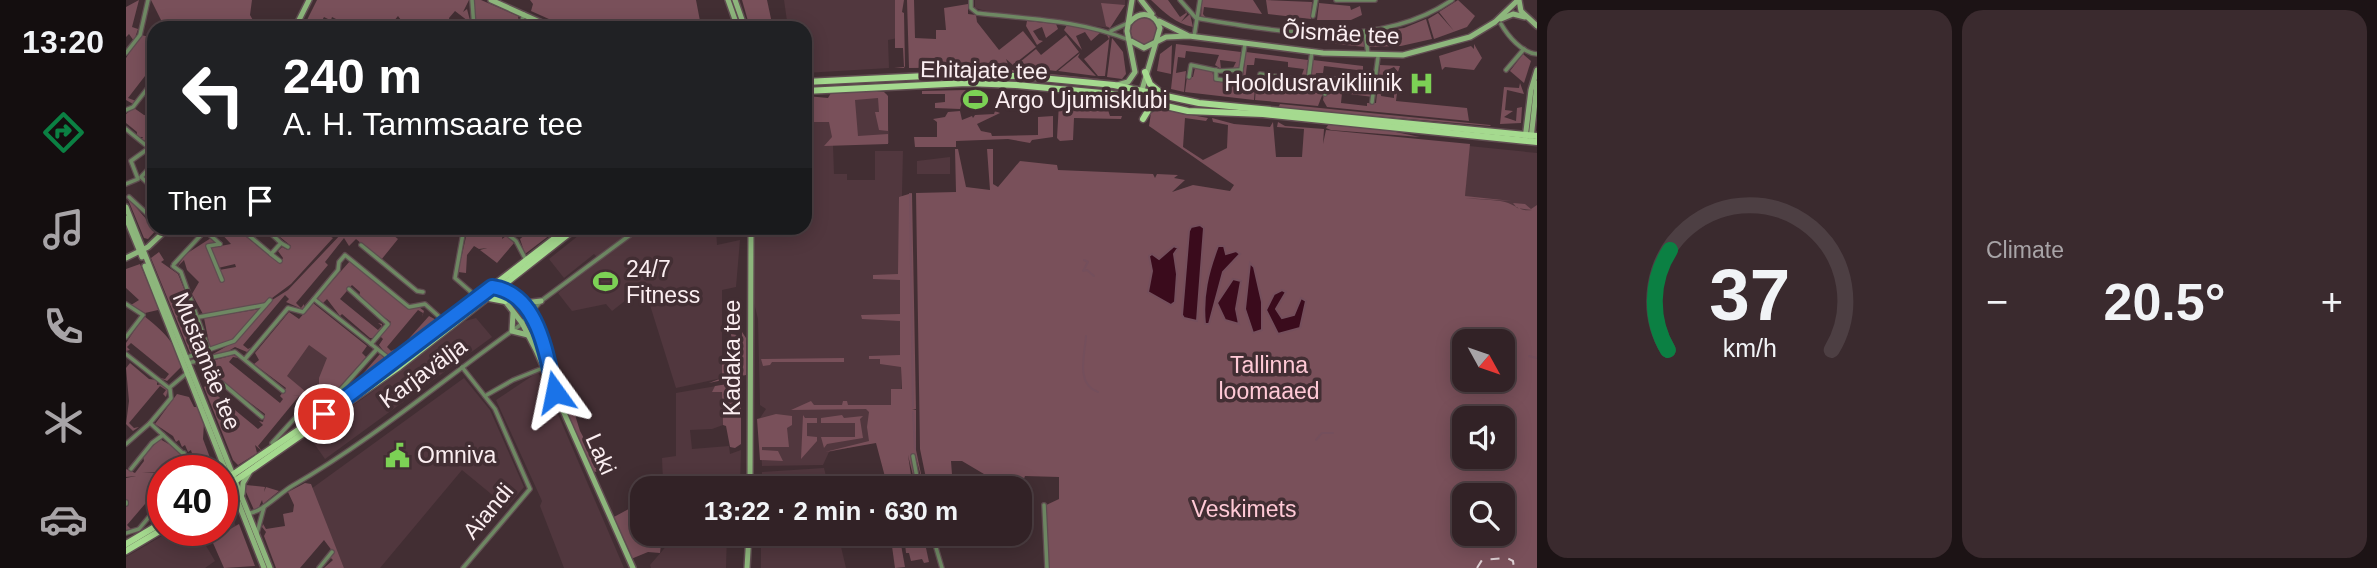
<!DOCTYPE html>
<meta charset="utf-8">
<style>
body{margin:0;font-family:Helvetica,sans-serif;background:#3a2a2e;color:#f1f3f6;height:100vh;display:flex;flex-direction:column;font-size:26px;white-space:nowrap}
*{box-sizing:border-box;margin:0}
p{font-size:23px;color:#a8a4a7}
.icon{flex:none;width:38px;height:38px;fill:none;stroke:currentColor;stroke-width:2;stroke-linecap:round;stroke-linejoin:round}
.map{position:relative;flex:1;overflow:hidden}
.panel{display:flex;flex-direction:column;gap:10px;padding:10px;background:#1c1315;width:840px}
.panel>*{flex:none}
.banner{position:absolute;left:21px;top:21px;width:665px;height:214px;border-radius:21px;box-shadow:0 4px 18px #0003,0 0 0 2px #4d3f43;background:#202124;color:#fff;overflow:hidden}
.needle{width:46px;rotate:130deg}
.tools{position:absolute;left:1326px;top:329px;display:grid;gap:14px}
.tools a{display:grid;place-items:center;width:63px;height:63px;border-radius:14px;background:#322226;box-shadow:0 4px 18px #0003,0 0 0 2px #4d3f43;font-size:35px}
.speed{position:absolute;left:21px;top:455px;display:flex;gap:14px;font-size:35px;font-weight:700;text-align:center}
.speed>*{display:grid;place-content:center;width:91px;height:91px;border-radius:50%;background:#322226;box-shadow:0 4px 18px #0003,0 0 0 2px #4d3f43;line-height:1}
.speed .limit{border:10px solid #d22;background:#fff;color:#111}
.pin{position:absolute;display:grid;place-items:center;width:60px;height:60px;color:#fff;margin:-30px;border:4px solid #fff;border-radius:50%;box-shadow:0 2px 7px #0007}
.me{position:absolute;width:77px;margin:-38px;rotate:348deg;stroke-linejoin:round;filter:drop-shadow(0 0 5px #0008)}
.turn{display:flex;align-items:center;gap:24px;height:147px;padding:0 21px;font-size:32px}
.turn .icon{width:91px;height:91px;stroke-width:2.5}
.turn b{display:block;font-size:49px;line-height:60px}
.then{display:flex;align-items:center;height:66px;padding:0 21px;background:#0003;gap:14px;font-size:26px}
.big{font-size:52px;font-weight:700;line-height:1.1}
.panel .card{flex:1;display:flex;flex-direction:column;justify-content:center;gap:10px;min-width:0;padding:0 24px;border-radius:21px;background:#3a2a2e}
.panel .dial{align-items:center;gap:0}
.dial svg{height:182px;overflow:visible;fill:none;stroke:#4d3f43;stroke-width:7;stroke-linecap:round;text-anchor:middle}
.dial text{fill:#f1f3f6;stroke:none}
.heat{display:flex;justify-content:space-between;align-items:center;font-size:38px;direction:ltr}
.panel .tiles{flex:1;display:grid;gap:10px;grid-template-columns:repeat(2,1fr)}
.trip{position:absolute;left:504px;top:476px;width:402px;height:70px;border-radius:21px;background:#322226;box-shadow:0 4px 18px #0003,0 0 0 2px #4d3f43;font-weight:700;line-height:70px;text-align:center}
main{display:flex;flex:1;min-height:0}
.dock{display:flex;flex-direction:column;width:126px;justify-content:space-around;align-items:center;background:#140e0f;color:#a8a4a7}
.dock .icon{width:49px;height:49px}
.dock .current{color:#0b8043}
.dock b{font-size:32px;color:#f1f3f6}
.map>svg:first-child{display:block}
</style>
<main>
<nav class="dock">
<b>13:20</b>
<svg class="icon current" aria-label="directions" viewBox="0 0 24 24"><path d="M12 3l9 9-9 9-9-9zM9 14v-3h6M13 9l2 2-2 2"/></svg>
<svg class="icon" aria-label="music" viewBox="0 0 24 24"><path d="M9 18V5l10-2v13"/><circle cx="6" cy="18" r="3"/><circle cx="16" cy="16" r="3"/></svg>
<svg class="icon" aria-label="phone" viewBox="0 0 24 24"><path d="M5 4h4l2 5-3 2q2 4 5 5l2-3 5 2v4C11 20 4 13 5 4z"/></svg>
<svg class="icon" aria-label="climate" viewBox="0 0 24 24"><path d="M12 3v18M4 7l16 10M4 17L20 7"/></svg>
<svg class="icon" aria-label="car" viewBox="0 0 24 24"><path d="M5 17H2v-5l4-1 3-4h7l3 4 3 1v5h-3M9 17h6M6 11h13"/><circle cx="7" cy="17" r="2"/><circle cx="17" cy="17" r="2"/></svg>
</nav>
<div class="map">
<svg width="1411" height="568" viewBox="0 0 1411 568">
<rect width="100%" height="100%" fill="#422e33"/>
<!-- built -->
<g fill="#51373e">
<polygon points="658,0 772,0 772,38 762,40 763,68 679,73 679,28 662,28"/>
<polygon points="849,0 999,0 999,5 984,28 860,11 849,8"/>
<polygon points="761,94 763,143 707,145 708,174 721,174 721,180 749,180 749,151 777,151 774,276 776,436 703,452 697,465 636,466 634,418 640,409 634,405 632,319 628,303 629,228 679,228 679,99 683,99 684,122 703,122 704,98"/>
<polygon points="1343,146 1411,153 1411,224 1338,207"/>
<polygon points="824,157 824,174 791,174 791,161"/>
<polygon points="462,228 590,228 591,245 614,240 610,287 596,290 596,378 550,388 518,286 486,311 480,304 446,311 432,293 474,260 468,254 438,278 423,259"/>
<polygon points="350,318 366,337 199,459 185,439 187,434 274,372 339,321"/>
<polygon points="185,319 221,348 187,394 165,390 142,372"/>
<polygon points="412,372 428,405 498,568 438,568 414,506 416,501 370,400"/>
<polygon points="338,378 364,410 398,487 381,507 336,470 254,568 218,568 185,489"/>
<polygon points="596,385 597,425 586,429 564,430 566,449 603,446 604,454 615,450 614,486 544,488 543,482 537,482 536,458 550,456 550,393"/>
<polygon points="698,468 703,488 636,488 636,472"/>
<polygon points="97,500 110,526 79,544 89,561 79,568 0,568 0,557 46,530 96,530"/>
<polygon points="544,534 601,534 600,568 525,568 524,565 543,543"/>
<polygon points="635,534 712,534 720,568 635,568"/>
</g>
<!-- green -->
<g fill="#79505a" fill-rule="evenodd">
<polygon points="13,0 6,27 12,29 8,41 3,34 0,37 0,7"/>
<polygon points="25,0 126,0 124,15 128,22 126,28 39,28"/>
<polygon points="191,0 343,0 337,12 341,9 346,28 336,28 342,21 329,11 323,18 325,28 297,28 286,19 281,28 272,16 262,28 211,28 214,21 206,17 203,26 204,20 198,17 192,28 177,28"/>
<polygon points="347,0 355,0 392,16 393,23 386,28 350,28 345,7"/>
<polygon points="404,0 570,0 574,21 553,25 553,28 443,28 405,11 407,4"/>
<polygon points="616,0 641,0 647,28 624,28"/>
<polygon points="769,0 778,0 776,12 778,13 779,66 778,68 768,68 778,67 777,48 769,48"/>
<polygon points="781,0 788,0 789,38 810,39 810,30 820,30 818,8 842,4 842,14 850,15 851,22 873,50 897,31 910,47 887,65 880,59 883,67 783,68"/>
<path d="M1025,0h17l12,17 6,-4 -1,-4 2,5 -6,8 9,-8 3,13c-18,-4 -28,-14 -42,-27z"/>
<polygon points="1076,0 1127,0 1136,14 1078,7 1077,14 1080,18 1075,17"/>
<polygon points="1140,0 1186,2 1185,19 1142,14"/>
<polygon points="1332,0 1349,16 1341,27 1308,39 1302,19 1312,13 1328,31 1313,12"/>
<polygon points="975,3 999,5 984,28 980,26"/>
<polygon points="1193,3 1224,6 1225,10 1234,6 1236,15 1225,20 1191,20"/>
<circle cx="1018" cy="31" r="13"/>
<polygon points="1300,19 1306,39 1275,46 1243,47 1243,33 1278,28"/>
<polygon points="901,21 930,24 932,29 920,38 916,27 907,31 913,40 917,41 911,45 900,26"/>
<polygon points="941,25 975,32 965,41 959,32 950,36 956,50 938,30"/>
<polygon points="984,33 979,76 972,76 958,59 983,39 981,35"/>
<polygon points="1184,34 1212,39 1236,35 1239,47 1183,41"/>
<polygon points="15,35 28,38 23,69 28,71 26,81 19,76 2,98 10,101 7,104 0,100 0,58"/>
<polygon points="940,35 953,52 930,71 889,66 910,49 915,55"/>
<polygon points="986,38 997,52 1000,74 996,79 981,77"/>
<polygon points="1050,44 1115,52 1113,67 1106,70 1110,62 1094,60 1095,69 1089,65 1093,55 1060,51 1059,58 1052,57 1050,73 1060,71 1058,92 1045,89"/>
<polygon points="1348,44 1356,58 1348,70 1319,67 1316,70 1313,56 1345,46 1348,49"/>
<polygon points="1046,45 1045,74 1031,71 1034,54"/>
<polygon points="1120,52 1182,60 1180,76 1175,77 1178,69 1162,67 1162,62 1129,58 1128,65 1121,65 1119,81 1130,79 1129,84 1126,85 1129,86 1128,100 1059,92 1061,77 1067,77 1069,68 1086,69 1088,81 1116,84"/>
<polygon points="954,53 952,57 970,76 932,71"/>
<polygon points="1397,54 1405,61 1398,83 1384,71"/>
<polygon points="1187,60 1237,66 1237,70 1250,71 1248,86 1244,85 1248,77 1231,75 1231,70 1198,66 1197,73 1190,73 1188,89 1195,90 1197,86 1197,91 1184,90"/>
<polygon points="1254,65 1274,66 1272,72 1268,67 1257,72 1255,96 1268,98 1268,76 1273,77 1270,101 1341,108 1343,121 1201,107 1197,100 1198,94 1204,94 1205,84 1202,83 1206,80 1222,84 1224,90 1248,92 1247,97 1216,93 1215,103 1241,106 1241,103 1250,103"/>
<polygon points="876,69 995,81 888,72 810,71"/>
<polygon points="1139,77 1152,78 1151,87 1159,88 1160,91 1197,93 1192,106 1129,100 1130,87 1136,88"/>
<polygon points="1394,83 1398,94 1381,90 1379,110 1387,111 1378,117 1390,121 1391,108 1396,107 1395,123 1374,124 1378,87 1393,88"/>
<polygon points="840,90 834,109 809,108 809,103 819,102 819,94 796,94 796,91"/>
<polygon points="726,92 758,92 762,96 762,131 753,130 749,112 753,112 752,98 729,100 732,136 762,134 762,144 698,146 706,137 703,122 684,122 679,128 682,121 681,96 702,98 705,93"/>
<polygon points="933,103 935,107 982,110 984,116 996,116 995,119 948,118 947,140 934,141 931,138"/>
<polygon points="1154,104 1364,125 1365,126 1152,108"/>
<polygon points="8,108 18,115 28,116 28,128 18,141 23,145 26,143 22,146 15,140 17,137 11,137 11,132 0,123 0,114"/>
<path d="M1032,109l50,9 -2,3 -21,-3 -2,29 20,13 24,-12 1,-23 -15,-3 -1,-4 22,6 36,3 3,-5 3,35h26l2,-28 -27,-2 1,-5 7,4 39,3 -1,15 3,-14 144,14 -5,52 47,5 -47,-3c13,2 28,1 40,4 11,3 15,10 27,8l-15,-2 -4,-5 12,1 6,5 6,-4v363h-492l-3,-61 17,-8v-22l-34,-1 -5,13 -33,-1 2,-11 -27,-16h-11l2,27h-25l-8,-39 -4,-256 40,-1 -1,-43h3l8,38 24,3 -3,-41h6v35l5,3 22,-26 37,4 1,5 95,4 2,4 2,-4 21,1 -4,3 11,2 -13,12 21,-7 37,6 4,-6 -85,-59 2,-13zM1339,341h38v39h-38zM1339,418h38v39h-38zM1339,495h38v39h-38z"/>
<polygon points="834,111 836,120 846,116 847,118 849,115 868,114 869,111 874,113 851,124 855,131 865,133 866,136 912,135 912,117 927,116 927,137 906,140 904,143 882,139 830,141 830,147 789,147 788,137 811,137 811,122 807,119 819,117 822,112"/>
<polygon points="1203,124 1265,131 1294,137 1205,130 1200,128"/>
<polygon points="786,193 790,409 786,410 790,410 790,450 798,488 789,454 785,455 790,488 782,455 787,488 762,488 750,443 699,452 743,441 741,427 743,412 740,409 665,410 685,401 688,405 716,405 717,401 721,401 722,405 765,405 765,389 776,389 775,367 754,364 754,359 743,359 743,356 774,355 774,321 736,319 735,315 774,314 774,280 747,279 747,275 772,274 773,197"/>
<polygon points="1,197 28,228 32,228 22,239 18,238"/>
<polygon points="95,228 109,228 154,264 157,258 152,251 156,247 162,250 165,246 143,228 189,228 207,238 165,284 138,304 78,316 66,294 73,282 61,270 58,260 51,267 60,254 85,238 90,242 81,245 93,270 110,267 109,264 92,268 84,248 105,244 92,230"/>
<polygon points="235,228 258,228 272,239 255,260 230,239 223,246 218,238 199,262 202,265 170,303 175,308 178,304 178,308 176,309 160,302 163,299 159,295 117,345 122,349 126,347 121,352 109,347 99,353 87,354 110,341 143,302 162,290 217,232"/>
<polygon points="342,228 371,228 377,233 376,239 380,236 388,243 371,263 354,250 361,248 353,249 348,246 341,255 340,273 332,272"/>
<polygon points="407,228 433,228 399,254 394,239"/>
<polygon points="33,252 38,260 35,262 52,274 74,328 74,338 77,337 81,348 64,353 25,258"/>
<polygon points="224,261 282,308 293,307 298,311 296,317 297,313 292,310 261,347 265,351 269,349 265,354 260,354 253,345 257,339 254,336 265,322 239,303 236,297 233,298 234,292 226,285 214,299 252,330 256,326 252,323 256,324 256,327 249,338 244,338 216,314 214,316 201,299 196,304 192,301 192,297"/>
<polygon points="14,264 33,309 32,310 19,313 5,305 13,300 0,288 0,269"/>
<polygon points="187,303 241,346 236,353 240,357 190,413 181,407 191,395 188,392 193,387 193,378 201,358 183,345 161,376 180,392 180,395 165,396 177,395 180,401 176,405 178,400 173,396 132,446 136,451 129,445 131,453 112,465 107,460 78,387 87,380 91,384 86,383 82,388 132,429 137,425 133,421 137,422 139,414 73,364 108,355 112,358 107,357 103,362 154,403 157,399 154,396 160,388 128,364 133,360 129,353 163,312 173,319"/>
<polygon points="134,309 106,340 84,348 78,318"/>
<path d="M18,316c19,15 33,27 37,51l-14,14 -7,-3 5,1 4,-5 -38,-31 -4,4 3,3 -4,1v-8z"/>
<polygon points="303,316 314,322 267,358 269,354"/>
<polygon points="616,332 620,338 620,375 583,383 596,378 596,356 608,355 605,334 616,336"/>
<polygon points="254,354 262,362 221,392"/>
<polygon points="718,358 718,362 646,362 644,365 637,366 635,359"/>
<polygon points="4,363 23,379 31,380 31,385 36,384 42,389 40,397 37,394 40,390 34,386 3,423 8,428 13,427 7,431 0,424 3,401 0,368"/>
<polygon points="615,382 615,444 609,448 604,447 600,426 597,425 596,392 586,392 589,386"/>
<path d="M51,394l12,3 5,10h4l6,16 -1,16 12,32c-9,0 -23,-14 -24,-21l-3,2 -3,-7 -3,2 -3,-7 -3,2 -3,-6 -18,-12z"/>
<polygon points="442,404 446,405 454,431 474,468 471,472 465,471 438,409"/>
<polygon points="650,414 666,416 666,425 661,428 663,447 636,447 636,450 652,451 657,461 634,460 631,419"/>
<polygon points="677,415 679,418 691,418 691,423 681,423 681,436 691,437 691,441 675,459"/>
<polygon points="716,415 718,418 737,416 734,419 737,438 701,444 698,448 695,437 729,437 729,423 695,423 695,418"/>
<polygon points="34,439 56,452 52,471 16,473 37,473 37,483 1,525 6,530 11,527 0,531 0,478 10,476 0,477 0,469 9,473 18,461 17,456"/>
<polygon points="179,483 185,484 218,568 198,568 207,560 204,557 207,552 198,540 174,568 150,568 138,536 140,532 136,527 137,524 140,529 159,526 157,514 167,512 168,505 162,492"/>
<polygon points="120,485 139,487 138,492 140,487 153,491 137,504 136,500 133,507 128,510 120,492"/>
<polygon points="512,504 516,505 516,534 546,534 546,544 535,544 534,553 522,552 505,559 486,518"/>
<polygon points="113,524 129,566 98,568 87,543 80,538 85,540"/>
<polygon points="778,534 797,534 803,562 798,563 796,559 785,561 783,553 780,553"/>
<polygon points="765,539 774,539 779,567 769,568"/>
</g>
<!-- water -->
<g fill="#3a0b1c" stroke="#744f5c" stroke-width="2">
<polygon points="1074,225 1078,228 1071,321 1058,318 1056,315 1063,231 1065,227"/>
<polygon points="1048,246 1052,248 1048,254 1051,274 1049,302 1045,305 1022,292 1026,271 1023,256 1026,254 1033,259"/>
<path d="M1092,246h6l2,8 10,-3 4,3 -17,18 -14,52h-4c-3,-28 3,-52 13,-78z"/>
<polygon points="1124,263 1128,267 1136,302 1136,330 1127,333 1119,309"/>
<polygon points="1107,279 1115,281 1110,309 1113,324 1099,320 1091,303"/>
<polygon points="1156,290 1160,292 1150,309 1156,318 1168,315 1175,298 1180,301 1174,328 1152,334 1140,310 1148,294"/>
</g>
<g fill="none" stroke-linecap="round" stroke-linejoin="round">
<!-- stream -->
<g stroke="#744f5c" stroke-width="2">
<polyline points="784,194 787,407"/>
<polyline points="958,260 962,262 957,271 961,270 968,276"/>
<path d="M960,336c-1,18 -11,48 12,56"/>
<polyline points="1403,356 1411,358"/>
<polyline points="1124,370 1127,370 1126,367"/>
<polyline points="787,412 789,449"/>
<polyline points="1190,440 1196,433 1207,433"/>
</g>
<defs>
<g id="street">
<polyline points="346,0 348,28"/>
<path d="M845,0v8l6,5c52,6 103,7 152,27"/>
<path d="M1054,0l16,18c84,14 181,33 256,-18"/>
<polyline points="1210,0 1249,0"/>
<polyline points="1187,16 1190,0"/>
<polyline points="326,24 330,28"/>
<path d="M1375,24c7,12 21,29 36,30"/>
<polyline points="275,28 278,28"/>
<polyline points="394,28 398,14"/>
<polyline points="985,31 1002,23"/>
<polyline points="1239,32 1242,54"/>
<polyline points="1068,37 1074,0"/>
<polyline points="0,53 14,35 22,0"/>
<polyline points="1090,70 1090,79 1113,82 1119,44"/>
<polyline points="1380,70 1398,49"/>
<polyline points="1063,77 1065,65 1093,71 1115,70"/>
<polyline points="1132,86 1134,74 1182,81"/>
<polyline points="1160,89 1181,90 1186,51"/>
<polyline points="1199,94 1201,78 1224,81 1228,87 1249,89"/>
<polyline points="1246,102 1252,57"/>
<polyline points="0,110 7,107 28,80"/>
<polyline points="0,129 22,147 28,143"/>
<polyline points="28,163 15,177 28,189"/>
<polyline points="0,184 12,179 5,161 23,148"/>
<polyline points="3,197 28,220"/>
<polyline points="88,228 82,233 94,244"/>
<polyline points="114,228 145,254 155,243 139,228"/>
<polyline points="338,228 329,278 344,291 348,300"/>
<polyline points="374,228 390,241 400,260"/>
<polyline points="155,243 162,247"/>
<polyline points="94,244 82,246 96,280"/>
<polyline points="235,245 291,291 297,292"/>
<polyline points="145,254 154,261"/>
<polyline points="48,264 76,234 82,233"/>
<polyline points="47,266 55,272 83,350"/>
<polyline points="223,289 262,324 245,344 264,359"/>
<polyline points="188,299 245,344"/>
<polyline points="0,304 17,315 0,337"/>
<polyline points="73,317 139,305"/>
<polyline points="0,354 43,388 61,373"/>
<polyline points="59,358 108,341 144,300"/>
<polyline points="119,359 162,308 177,312 212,270 213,262 219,255 283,307 299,304 319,322"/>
<polyline points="70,361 136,417"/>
<polyline points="62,363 109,352 157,391"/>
<polyline points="336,367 369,409 404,489 337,568"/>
<polyline points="359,396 387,380 417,368"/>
<polyline points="201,405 251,349"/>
<polyline points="24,423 45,398 44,389"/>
<polyline points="146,443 179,407 190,417"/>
<polyline points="0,444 24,423 63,459 54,471"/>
<polyline points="787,456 793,488"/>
<polyline points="63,459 82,471"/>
<polyline points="5,469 26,443 37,435"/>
<polyline points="54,471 58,453"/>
<polyline points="0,502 0,504"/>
<polyline points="918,505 921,568"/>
<path d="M122,513c12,1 32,-20 44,-27 80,-46 152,-107 227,-160l22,-25 89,-66"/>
<polyline points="0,533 13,529 37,500"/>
<polyline points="131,533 138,507"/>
<polyline points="806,534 816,568"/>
<polyline points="193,568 206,552"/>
</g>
<g id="secondary">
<polyline points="365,0 427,28"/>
<polyline points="602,0 612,28"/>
<polyline points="609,0 619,28"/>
<polyline points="1015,0 1026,14"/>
<polyline points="1393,0 1395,11 1411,26"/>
<polyline points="1375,19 1387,14 1399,17"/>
<polyline points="1033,21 1061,35"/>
<path d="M1004,22c11,-12 25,-9 30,6l-18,62"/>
<polyline points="169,28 183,0"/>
<polyline points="1005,41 1018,48 1040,37 1063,36 1197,53 1277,55 1344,37 1369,22 1392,0"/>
<polyline points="991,85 1002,82 1009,72 1001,31 1006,0"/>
<polyline points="1399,139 1405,90 1411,70"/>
<polyline points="1405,139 1411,83"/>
<polyline points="0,207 144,568"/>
<polyline points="0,218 16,257"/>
<polyline points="0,258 22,247 42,228"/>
<polyline points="19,266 138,568"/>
<polyline points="390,296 414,332 427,386"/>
<polyline points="379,301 396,323 410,350 507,568"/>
<polyline points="398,303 415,301"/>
<polyline points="387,313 386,331 402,335"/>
<polyline points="624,488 625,228"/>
<polyline points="96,494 108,500"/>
<polyline points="116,494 117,483 123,473"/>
<polyline points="621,568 623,534"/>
</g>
<g id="primary">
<polyline points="1019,72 1024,84 1034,92"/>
<polyline points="679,82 820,75 894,76 988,85 1073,103 1411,136"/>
<polyline points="679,91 841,83 890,85 987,94 1062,111 1137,114 1411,142"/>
<polyline points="1017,119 1023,109 1033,105"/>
<polyline points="373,288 390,296"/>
<polyline points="363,298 379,301 378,284"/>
<polyline points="96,482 240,384 442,228"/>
<polyline points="96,490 273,367 450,228"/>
<polyline points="0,544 37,522"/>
<polyline points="0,551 37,529"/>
</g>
</defs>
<!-- street casing -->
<use href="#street" stroke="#604d51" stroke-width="6"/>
<!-- secondary casing -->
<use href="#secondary" stroke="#604d51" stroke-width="8"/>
<!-- primary casing -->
<use href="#primary" stroke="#604d51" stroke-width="9"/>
<!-- street -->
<use href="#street" stroke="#6e8863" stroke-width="3.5"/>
<!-- secondary -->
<use href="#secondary" stroke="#8db67c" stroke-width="5"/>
<!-- primary -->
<use href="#primary" stroke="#a5da8f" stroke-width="6"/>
<!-- rail -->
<polyline stroke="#dcced2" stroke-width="2" stroke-dasharray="9 9" stroke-linecap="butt" points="1351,568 1356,560 1381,558 1387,561 1388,568"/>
</g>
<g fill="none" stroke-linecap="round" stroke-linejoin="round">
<defs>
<path id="route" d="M198,414l168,-127c47,6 54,68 63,105"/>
</defs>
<!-- route casing -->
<use href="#route" stroke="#114b97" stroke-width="18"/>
<!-- route -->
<use href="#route" stroke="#1a73e8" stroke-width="12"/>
</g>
<!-- icons -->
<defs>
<symbol id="hospital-bare" viewBox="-9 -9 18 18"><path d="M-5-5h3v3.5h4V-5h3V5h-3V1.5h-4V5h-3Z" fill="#7cd155" stroke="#422e33" stroke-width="2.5" paint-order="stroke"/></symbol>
<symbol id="stadium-bare" viewBox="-9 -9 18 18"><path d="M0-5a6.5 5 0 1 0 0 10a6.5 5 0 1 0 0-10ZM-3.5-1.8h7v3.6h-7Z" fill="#7cd155" stroke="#422e33" stroke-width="2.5" paint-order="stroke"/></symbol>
<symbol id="civic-bare" viewBox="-9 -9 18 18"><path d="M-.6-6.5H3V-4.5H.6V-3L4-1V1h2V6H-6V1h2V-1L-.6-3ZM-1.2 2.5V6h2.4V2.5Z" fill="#7cd155" stroke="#422e33" stroke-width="2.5" paint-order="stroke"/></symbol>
</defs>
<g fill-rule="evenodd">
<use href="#hospital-bare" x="1278" y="66" width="35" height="35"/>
<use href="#stadium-bare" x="832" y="82" width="35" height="35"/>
<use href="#stadium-bare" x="462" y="264" width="35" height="35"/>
<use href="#civic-bare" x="254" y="438" width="35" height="35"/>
</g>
<g text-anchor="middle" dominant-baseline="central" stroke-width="7" stroke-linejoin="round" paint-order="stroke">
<!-- street labels -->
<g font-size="23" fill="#fbeef1" stroke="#422e33">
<text transform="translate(1215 33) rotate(3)">Õismäe tee</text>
<text transform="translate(858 70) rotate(1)">Ehitajate tee</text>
<text transform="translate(606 358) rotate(-90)">Kadaka tee</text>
<text transform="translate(81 361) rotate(68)">Mustamäe tee</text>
<text transform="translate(297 373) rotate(-36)">Karjavälja</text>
<text transform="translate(475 454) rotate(66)">Laki</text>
<text transform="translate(362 511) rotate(-50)">Aiandi</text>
</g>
<!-- poi labels -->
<g font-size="23" fill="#fbeef1" stroke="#422e33" text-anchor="start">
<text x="1276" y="83" text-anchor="end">Hooldusravikliinik</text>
<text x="869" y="100">Argo Ujumisklubi</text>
<text x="500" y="269">24/7<tspan x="500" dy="26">Fitness</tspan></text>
<text x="291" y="455">Omniva</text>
</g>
<!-- park labels -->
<g font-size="23" fill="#ffc9d6" stroke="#422e33">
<text x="1143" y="365">Tallinna<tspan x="1143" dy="26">loomaaed</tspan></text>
<text x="1118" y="509">Veskimets</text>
</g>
</g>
</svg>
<div class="tools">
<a><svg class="needle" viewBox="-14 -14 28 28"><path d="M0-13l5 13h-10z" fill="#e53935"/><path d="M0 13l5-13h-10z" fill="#a8a4a7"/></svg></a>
<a><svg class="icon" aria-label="sound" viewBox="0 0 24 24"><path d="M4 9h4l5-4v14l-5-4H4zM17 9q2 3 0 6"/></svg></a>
<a><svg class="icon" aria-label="search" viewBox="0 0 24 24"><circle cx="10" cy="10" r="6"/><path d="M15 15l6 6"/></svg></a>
</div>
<div class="speed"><div class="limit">40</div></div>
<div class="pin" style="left:198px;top:414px;background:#d93025"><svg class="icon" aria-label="arrive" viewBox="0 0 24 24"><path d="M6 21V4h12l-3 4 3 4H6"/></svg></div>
<svg class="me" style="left:429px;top:392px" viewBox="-20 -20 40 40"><path d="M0-17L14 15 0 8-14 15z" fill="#1a73e8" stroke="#fff" stroke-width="4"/></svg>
<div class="trip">13:22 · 2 min · 630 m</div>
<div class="banner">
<div class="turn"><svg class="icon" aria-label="left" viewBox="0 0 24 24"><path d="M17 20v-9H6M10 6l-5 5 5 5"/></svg><div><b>240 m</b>A. H. Tammsaare tee</div></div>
<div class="then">Then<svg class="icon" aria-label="arrive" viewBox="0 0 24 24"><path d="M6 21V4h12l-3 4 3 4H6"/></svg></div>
</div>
</div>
<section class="panel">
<div class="tiles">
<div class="card dial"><svg viewBox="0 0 100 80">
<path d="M14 69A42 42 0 1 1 86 69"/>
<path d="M14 69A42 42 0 0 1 15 25" stroke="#0b8043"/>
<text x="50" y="56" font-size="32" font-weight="700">37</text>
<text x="50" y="72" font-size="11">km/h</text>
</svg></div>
<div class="card"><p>Climate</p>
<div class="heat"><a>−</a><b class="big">20.5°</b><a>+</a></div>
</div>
</div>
</section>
</main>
